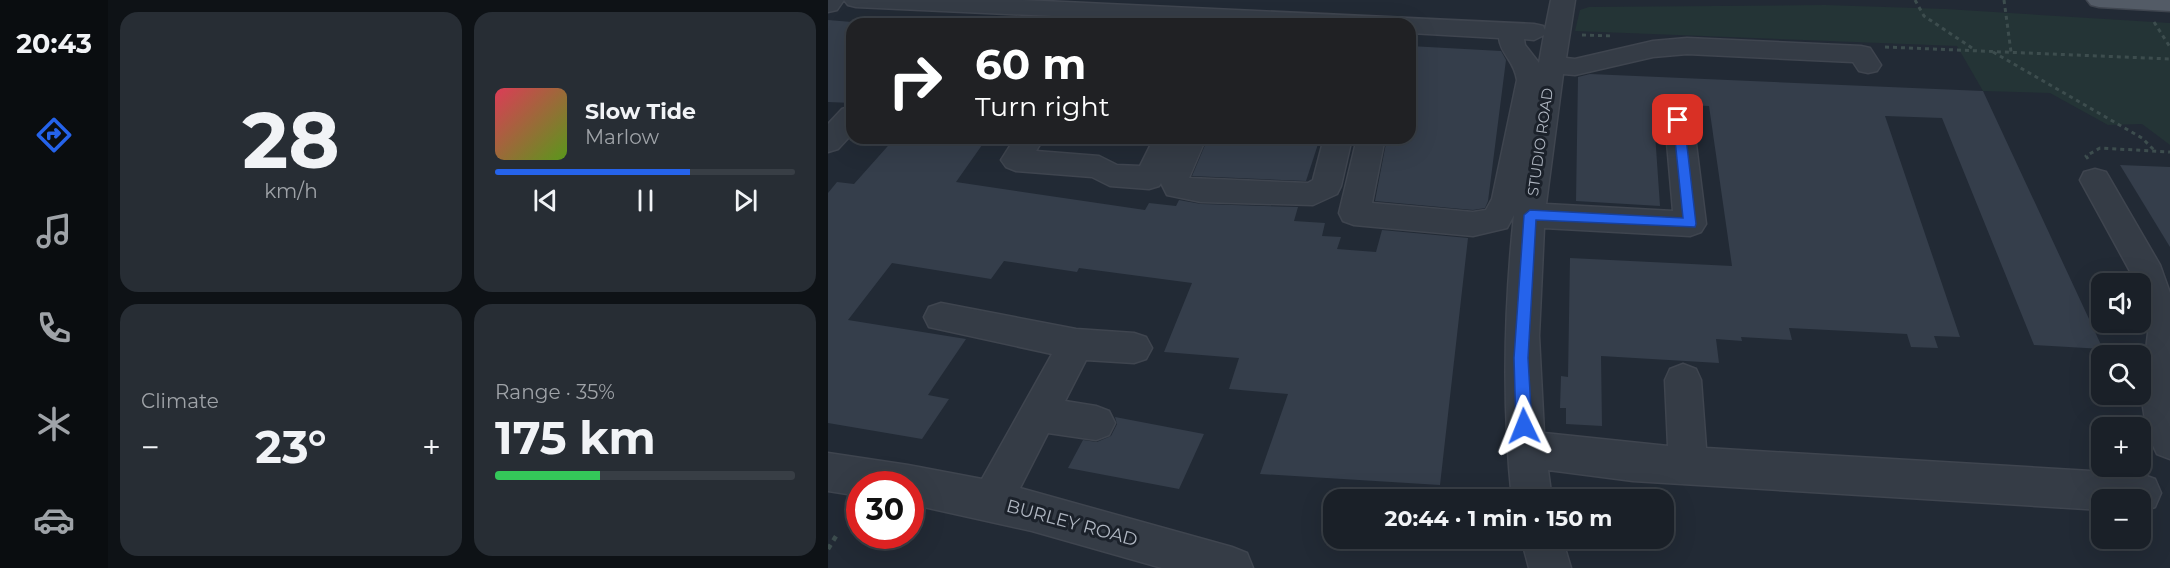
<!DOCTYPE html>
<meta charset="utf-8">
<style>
body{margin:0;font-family:Montserrat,sans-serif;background:#272d34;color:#f1f3f6;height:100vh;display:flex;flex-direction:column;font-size:22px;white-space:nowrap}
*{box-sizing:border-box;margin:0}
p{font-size:20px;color:#9fa3a8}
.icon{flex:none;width:33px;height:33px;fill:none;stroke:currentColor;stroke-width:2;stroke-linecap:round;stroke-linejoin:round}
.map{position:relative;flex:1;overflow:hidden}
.panel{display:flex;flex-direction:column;gap:12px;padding:12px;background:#0e1216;width:720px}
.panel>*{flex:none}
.hud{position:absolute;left:18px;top:18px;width:570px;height:126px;border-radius:18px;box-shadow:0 6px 24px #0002,0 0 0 2px #383e45;background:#202124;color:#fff;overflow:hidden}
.controls{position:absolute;left:1263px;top:273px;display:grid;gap:12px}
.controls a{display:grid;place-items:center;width:60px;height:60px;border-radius:12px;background:#1a2028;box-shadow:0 6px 24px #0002,0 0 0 2px #383e45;font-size:30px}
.speed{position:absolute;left:18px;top:471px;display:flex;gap:12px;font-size:30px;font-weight:700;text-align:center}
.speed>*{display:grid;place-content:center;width:78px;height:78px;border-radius:50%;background:#1a2028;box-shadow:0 6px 24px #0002,0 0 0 2px #383e45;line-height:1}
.speed .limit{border:9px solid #d22;background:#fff;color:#111}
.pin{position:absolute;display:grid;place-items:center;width:51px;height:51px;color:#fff;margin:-26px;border-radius:12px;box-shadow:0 3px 9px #0006}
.me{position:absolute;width:66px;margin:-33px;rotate:358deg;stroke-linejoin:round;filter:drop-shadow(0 0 4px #0008)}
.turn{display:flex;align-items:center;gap:21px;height:126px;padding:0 30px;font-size:27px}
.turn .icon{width:78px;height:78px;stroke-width:2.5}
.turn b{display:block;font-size:42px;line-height:51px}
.big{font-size:45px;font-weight:700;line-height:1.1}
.panel .card{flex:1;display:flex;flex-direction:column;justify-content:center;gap:9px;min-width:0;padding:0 21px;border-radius:18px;background:#272d34}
.panel .dial{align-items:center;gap:0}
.dial b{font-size:78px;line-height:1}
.song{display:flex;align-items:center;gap:18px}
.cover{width:72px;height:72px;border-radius:9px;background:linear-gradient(135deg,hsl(350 70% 55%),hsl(90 70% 35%))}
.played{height:6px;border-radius:3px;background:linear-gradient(90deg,#2563eb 65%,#383e45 65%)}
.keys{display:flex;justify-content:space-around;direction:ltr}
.heat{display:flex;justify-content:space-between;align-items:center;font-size:33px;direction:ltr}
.charge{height:9px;border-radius:4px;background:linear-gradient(90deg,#34c759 35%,#383e45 0)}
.panel .tiles{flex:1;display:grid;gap:12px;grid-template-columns:repeat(2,1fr)}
.trip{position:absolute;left:495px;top:489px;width:351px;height:60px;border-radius:18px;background:#1a2028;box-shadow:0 6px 24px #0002,0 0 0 2px #383e45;font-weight:700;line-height:60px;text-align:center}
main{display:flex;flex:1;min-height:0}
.menu{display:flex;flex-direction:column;width:108px;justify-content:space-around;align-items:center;background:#0a0d10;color:#9fa3a8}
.menu .icon{width:42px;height:42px}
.menu .on{color:#2563eb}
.menu b{font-size:27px;color:#f1f3f6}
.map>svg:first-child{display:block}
</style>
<main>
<nav class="menu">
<b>20:43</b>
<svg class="icon on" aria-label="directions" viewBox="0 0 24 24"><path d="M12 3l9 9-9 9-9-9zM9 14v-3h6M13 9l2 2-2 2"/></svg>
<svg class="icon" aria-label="music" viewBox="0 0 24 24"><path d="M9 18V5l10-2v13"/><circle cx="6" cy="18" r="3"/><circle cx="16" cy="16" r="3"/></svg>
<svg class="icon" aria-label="phone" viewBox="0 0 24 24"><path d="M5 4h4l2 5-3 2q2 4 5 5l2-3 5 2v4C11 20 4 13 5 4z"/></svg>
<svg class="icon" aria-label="climate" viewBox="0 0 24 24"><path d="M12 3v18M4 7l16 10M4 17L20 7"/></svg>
<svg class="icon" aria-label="car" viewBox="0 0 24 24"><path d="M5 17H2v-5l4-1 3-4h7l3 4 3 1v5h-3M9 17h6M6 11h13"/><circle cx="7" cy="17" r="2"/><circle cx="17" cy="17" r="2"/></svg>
</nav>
<section class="panel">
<div class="tiles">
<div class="card dial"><b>28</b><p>km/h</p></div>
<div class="card">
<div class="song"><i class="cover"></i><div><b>Slow Tide</b><p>Marlow</p></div></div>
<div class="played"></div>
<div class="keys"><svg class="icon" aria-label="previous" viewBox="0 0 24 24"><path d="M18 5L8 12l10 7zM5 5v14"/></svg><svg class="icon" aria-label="pause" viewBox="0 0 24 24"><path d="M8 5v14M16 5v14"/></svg><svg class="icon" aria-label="next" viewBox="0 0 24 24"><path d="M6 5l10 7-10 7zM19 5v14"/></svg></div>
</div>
<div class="card"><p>Climate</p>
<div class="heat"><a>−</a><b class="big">23°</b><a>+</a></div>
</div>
<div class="card"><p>Range · 35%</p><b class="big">175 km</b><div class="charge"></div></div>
</div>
</section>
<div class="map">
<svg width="1342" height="568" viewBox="0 0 1342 568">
<rect width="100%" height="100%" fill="#222a35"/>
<!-- green -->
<polygon fill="#243436" points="997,5 1118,9 1342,23 1342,145 1314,124 1280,125 1222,93 1155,91 1129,46 747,31 752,10 761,7"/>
<!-- building -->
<g fill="#353e4b">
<polygon points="0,20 24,22 24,103 0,102"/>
<polygon points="582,46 673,51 678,60 660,201 657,208 645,210 547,201 559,138 582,138"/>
<polygon points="762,74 1155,91 1275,349 1206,345 1114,118 1057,116 1132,337 1106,336 1110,348 1083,347 1079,334 961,328 964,340 913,337 914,341 888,339 891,363 773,356 774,426 738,424 738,408 732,408 733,376 740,377 742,258 904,266 881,106 825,104 832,206 748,201 750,77"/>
<polygon points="67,138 159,138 128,182 317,210 321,203 348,206 351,200 373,204 470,207 466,221 497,223 494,236 513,237 509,249 548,252 554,230 640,238 612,485 432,474 460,394 401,389 411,358 336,352 364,283 251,268 249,272 176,261 163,279 64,263 20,320 138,339 100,395 121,399 94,439 0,423 0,193 9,182 26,184"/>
<polygon points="380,138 492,138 478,181 364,176"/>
<polygon points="1292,165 1342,167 1342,247"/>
<polygon points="287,417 376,434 351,489 240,468 255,440 269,442 283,436 289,424"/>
</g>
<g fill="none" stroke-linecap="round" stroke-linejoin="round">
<defs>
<g id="minor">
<path d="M0,0h194l512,24 9,2 2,4 6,-30h24l-9,58 9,1 78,-18 34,-3 174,8 9,2 11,17 -4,6 -9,2 -9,-2 -6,-9 -166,-8 -34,3 -78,18 -12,-1 -17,130 127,7 -8,-91 4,-7 10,-3 10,3 4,7 13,104 -5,8 -11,4 -146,-8 -5,108 5,97 124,13 -3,-66 5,-11 13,-5 13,5 5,11 5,68 435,26 14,5 6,14 -6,14 -14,5 -1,-12h-38v10l-469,-29 -85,-11 4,30h-40c-10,-95 -8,-189 2,-285l-7,13 -34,8 -119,-11 -11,-4 -4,-8 18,-75h28l-13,65 101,9 13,-2 6,-11 25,-119c-3,-20 -16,-25 -18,-42l-89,-5v-9h-181l-373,-17 -8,-2 -4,-5 -7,10 -9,2zM716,35l-5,28 -14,-18 -1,-6 10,1z"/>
<polygon points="24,106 24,134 10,149 0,152 0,124 14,109"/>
<polygon points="187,138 216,138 208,151 271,156 289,165 312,166 326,138 378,138 361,178 480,183 485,180 496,138 524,138 513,186 509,194 485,205 373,202 339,195 333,183 331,186 321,189 282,186 264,177 188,171 178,167 173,160"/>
<polygon points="1267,169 1278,172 1332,265 1342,293 1342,459 1329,454 1319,433 1313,394 1320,333 1312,306 1312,284 1306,284 1304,275 1252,180 1256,172"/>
<polygon points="113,303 248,329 306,333 318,337 324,348 318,359 306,363 258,360 237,401 268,406 281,411 287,423 281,435 268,440 220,433 192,488 404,547 419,553 425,568 334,568 204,531 82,504 82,484 32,484 32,496 0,491 0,453 80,465 154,479 224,354 101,327 96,317 101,307"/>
<polygon points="693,538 734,538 743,568 701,568"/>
</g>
<polygon id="major" points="1259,0 1342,0 1342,11 1271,7 1263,5"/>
</defs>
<!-- minor casing -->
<use href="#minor" stroke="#3f454f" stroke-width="3"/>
<!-- major casing -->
<use href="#major" stroke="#3f454f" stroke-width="3"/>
<!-- path-far1 -->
<g stroke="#3d4d4e" stroke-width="3" stroke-dasharray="4 4" stroke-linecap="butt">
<polyline points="1087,0 1096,16 1147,50"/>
<polyline points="1176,0 1183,52"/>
<polyline points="1326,22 1342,47"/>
<polyline points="754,35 786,36"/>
<polyline points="1057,47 1342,59"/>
<polyline points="1165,52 1314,138 1327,151"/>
<polyline points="1260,159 1258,156 1272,148 1342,152"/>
</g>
<!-- path -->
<polyline stroke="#3d4d4e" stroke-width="4.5" stroke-dasharray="5 5" stroke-linecap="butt" points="0,549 10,533"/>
<!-- minor -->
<use href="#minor" fill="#353c46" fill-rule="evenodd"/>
<!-- major -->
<use href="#major" fill="#535b66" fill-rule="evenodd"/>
</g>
<!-- route -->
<polygon fill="#2563eb" stroke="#184099" stroke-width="1.5" points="850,116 856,120 868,224 867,227 708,220 700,358 704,426 701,431 696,433 690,431 688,426 686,358 696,215 702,210 855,218 845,120"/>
<g text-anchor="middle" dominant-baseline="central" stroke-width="6" stroke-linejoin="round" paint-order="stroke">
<!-- street labels -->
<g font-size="15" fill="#b0b7c2" stroke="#1b212a">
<text transform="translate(712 142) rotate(-82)">STUDIO ROAD</text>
</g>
<!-- near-street labels -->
<g font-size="18" fill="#b0b7c2" stroke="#1b212a">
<text transform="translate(244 523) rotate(15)">BURLEY ROAD</text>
</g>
</g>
</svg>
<div class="controls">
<a><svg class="icon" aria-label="sound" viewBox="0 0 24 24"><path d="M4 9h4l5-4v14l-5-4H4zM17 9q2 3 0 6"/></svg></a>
<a><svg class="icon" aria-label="search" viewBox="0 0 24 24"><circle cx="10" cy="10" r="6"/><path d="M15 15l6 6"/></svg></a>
<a>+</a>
<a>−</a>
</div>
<div class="speed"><div class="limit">30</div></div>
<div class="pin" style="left:850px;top:120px;background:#d93025"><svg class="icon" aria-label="arrive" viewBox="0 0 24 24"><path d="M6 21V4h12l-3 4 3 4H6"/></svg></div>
<svg class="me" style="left:696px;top:426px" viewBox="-20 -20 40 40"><path d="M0-17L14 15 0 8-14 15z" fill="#2563eb" stroke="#fff" stroke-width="4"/></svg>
<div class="trip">20:44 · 1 min · 150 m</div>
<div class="hud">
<div class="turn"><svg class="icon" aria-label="right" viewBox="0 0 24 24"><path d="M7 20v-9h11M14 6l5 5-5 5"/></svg><div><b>60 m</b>Turn right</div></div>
</div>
</div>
</main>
